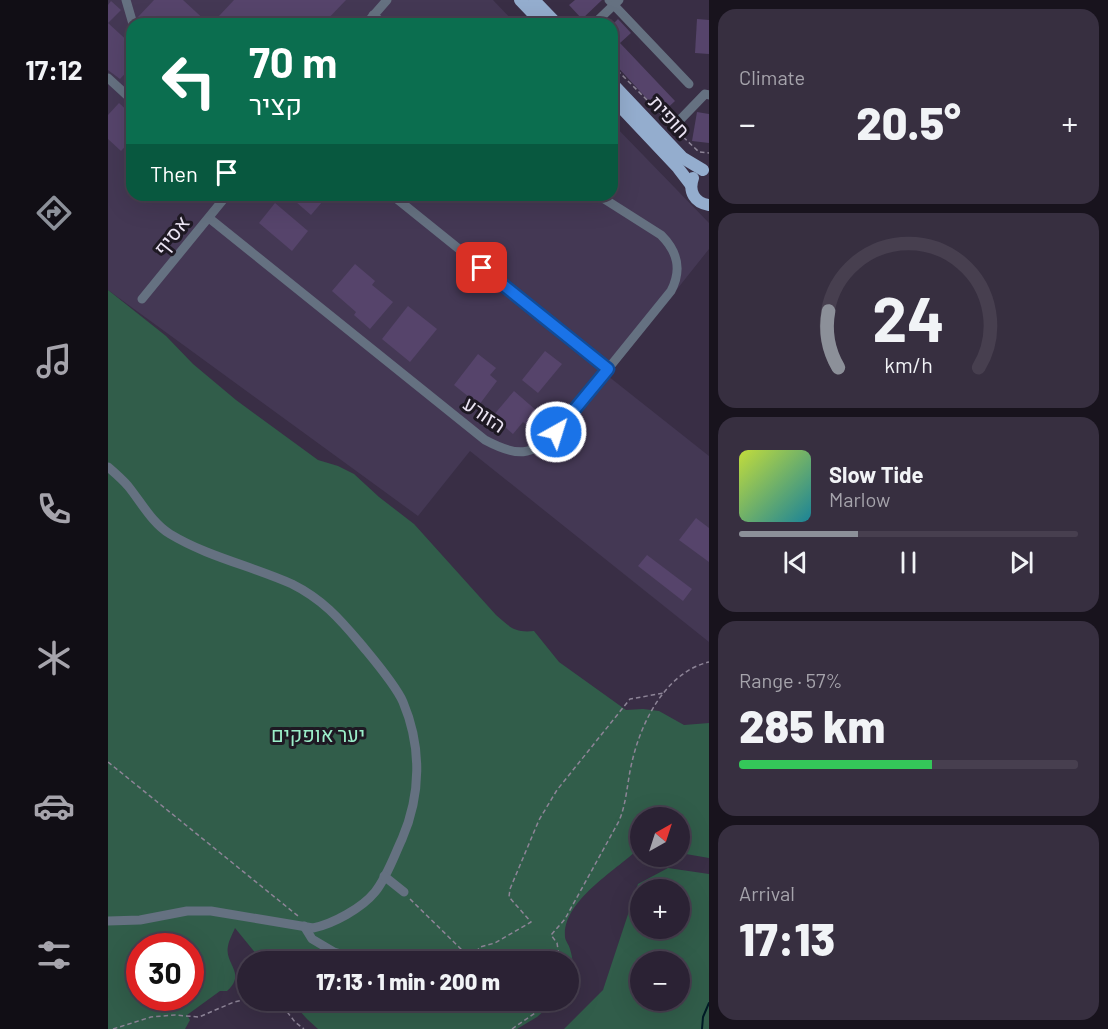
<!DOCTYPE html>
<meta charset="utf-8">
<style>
body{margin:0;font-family:Barlow,Heebo,sans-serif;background:#372f40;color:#f1f3f6;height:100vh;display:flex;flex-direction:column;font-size:22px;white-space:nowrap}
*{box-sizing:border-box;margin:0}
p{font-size:20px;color:#a6a4ac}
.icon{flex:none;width:33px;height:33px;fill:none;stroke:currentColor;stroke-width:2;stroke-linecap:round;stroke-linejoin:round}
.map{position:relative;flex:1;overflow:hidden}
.drawer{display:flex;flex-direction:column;gap:9px;padding:9px;background:#18131d;width:399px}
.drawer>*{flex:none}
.top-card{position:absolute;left:18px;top:18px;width:492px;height:183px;border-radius:18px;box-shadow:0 6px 24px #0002,0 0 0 2px #473f4f;background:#0b6e4f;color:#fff;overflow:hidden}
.needle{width:39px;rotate:39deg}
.fabs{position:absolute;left:522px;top:807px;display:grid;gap:12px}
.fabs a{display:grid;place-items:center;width:60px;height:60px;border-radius:50%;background:#2b2234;box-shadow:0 6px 24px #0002,0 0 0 2px #473f4f;font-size:30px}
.speed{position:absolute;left:18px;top:933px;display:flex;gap:12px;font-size:30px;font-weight:700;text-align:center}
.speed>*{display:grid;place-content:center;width:78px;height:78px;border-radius:50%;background:#2b2234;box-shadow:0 6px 24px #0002,0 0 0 2px #473f4f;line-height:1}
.speed .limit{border:9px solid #d22;background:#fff;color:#111}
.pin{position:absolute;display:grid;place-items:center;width:51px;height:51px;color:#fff;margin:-26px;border-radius:12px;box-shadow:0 3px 9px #0006}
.me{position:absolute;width:66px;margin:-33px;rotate:39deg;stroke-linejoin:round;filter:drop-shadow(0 0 4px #0008)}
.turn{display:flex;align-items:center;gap:21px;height:126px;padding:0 24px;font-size:27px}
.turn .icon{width:78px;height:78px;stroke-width:2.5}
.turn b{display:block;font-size:42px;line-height:51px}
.then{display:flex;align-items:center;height:57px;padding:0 24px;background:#0003;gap:12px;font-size:22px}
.big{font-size:45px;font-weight:800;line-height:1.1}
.drawer .tile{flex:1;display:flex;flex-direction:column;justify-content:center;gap:9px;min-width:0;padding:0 21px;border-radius:18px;background:#372f40}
.drawer .dial{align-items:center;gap:0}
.dial svg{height:156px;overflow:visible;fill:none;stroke:#473f4f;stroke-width:7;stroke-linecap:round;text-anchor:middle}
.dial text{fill:#f1f3f6;stroke:none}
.song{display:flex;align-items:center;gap:18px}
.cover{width:72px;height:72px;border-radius:9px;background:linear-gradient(135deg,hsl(70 70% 55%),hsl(190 70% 35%))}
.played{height:6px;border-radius:3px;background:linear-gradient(90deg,#8c9099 35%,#473f4f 35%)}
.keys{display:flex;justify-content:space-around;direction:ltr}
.heat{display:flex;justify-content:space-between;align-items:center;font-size:33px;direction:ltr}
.charge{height:9px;border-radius:4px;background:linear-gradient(90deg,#34c759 57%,#473f4f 0)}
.trip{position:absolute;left:129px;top:951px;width:342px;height:60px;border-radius:30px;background:#2b2234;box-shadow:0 6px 24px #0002,0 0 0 2px #473f4f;font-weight:800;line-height:60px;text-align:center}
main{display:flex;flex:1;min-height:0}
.menu{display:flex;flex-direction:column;width:108px;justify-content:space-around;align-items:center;background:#110e15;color:#a6a4ac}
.menu .icon{width:42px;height:42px}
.menu .on{color:#8c9099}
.menu b{font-size:27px;color:#f1f3f6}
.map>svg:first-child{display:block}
</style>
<main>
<nav class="menu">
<b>17:12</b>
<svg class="icon on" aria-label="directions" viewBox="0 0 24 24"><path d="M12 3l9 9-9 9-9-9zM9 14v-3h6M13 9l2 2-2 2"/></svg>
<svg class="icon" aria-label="music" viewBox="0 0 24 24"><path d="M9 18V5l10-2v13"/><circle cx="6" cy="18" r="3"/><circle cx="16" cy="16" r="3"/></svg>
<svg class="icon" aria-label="phone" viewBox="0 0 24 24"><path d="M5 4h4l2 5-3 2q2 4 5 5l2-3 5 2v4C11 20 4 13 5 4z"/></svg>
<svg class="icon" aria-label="climate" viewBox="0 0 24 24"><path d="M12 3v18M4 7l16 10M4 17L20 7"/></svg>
<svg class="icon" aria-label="car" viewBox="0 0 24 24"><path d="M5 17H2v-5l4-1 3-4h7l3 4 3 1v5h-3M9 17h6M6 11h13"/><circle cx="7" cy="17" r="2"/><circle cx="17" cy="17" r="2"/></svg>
<svg class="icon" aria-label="filters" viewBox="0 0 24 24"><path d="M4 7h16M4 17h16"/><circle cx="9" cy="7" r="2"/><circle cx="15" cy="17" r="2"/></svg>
</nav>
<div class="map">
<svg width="601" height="1029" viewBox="0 0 601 1029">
<rect width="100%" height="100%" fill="#392e45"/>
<!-- built -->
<polygon fill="#443854" points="0,0 385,0 408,24 24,24 24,195 504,195 504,123 601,223 601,249 500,376 601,456 601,642 362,451 310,516 0,290"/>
<!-- green -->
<g fill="#315d4a" fill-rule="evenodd">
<path d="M0,290l58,46 27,28 43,36 82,60 20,6 16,8 25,23 35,27 82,91c14,12 18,18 38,16l25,31 67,48 17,-1 16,2 25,14 25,-2v135l-29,-5v-35h-40v29c-21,22 -78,53 -75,90 0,3 4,8 5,12 4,13 4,25 -1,37l-1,-24 -306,-1 -27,-33c-2,5 -6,12 -7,18 -4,18 19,27 -1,45h-7l-33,24 3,5 -5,9h-77zM32,946h50v52h-50z"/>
<path d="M560,868l41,6v155h-145l39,-39 35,-106zM532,890h40v38h-40zM532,962h40v38h-40z"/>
<polygon points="183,1001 447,1001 429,1017 409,1029 210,1029 199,1019"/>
</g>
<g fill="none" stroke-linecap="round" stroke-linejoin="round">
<!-- stream -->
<polyline stroke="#001a25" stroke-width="2" points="594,1029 595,1017 601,1003"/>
</g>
<!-- building -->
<g fill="#56446b">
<polygon points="46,0 75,0 101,24 36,24 30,17"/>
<polygon points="126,0 238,0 215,24 119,24 111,16"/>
<polygon points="467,0 494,0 474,19 461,5"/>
<polygon points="3,1 13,10 0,23 24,45 24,66 12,79 0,70 0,5"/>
<polygon points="510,19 523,33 512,43 567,101 553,114 505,62 510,57 504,50 504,25"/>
<polygon points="589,19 601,20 601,54 587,53"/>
<polygon points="11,103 24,115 24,139 13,151 0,139 0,115"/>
<polygon points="589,112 601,114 601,143 584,141"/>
<polygon points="180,195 220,195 203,215"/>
<polygon points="167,203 200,231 184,251 151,223"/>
<polygon points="247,264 267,281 264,285 285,302 262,329 246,315 248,312 224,291"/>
<polygon points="300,306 329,329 302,362 274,339"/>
<polygon points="437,351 454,364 430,393 414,380"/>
<polygon points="370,354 388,368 382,375 389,381 371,405 346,385"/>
<polygon points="406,391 437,418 426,431 415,422 405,434 397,427 392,433 379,423"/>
<polygon points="588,518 601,528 601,562 571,540"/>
<polygon points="539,555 584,589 575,601 530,566"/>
</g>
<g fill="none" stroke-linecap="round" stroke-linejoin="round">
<!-- path -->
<g stroke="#8d8497" stroke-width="1.5" stroke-dasharray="4.5 3" stroke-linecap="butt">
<polyline points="458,18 463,24"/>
<polyline points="504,65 561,122"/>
<polyline points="570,132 591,152 601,153"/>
<polyline points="0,762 190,916"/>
<polyline points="302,899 354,950"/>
<polyline points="368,952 372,947 387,943 423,922 401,897 402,889 431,820 449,790 522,699 556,693"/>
<path d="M452,962l-3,-19 -6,-8 14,-16 54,-98c8,-19 8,-39 13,-59 9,-40 34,-90 77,-100"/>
<polyline points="170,1000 187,1022 196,1029"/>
<polyline points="5,1029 43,1017 67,1015 91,1017 126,1002 140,999"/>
<polyline points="404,1029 433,1009 440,1000"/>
</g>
<!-- minor -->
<g stroke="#657181" stroke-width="9">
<polyline points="18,0 25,24"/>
<polyline points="501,0 581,84"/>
<polyline points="265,15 276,24"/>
<polyline points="258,24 279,0"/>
<polyline points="486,24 511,0"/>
<polyline points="0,78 24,100"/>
<polyline points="569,123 597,94 601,95"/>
<polyline points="284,195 500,369"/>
<path d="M101,218l276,222c32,17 46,17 72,-8l114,-141c11,-21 7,-39 -10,-56l-63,-40"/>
<polyline points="34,299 119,195"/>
<path d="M0,467c7,6 14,12 20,19 13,16 24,37 42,48 38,23 82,32 122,50 30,15 47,34 68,59 13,16 35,41 43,59 19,45 18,93 -1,137 -8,17 -15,38 -27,53 -13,16 -42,32 -62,36l-102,-17h-24l-47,9 -32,1"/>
<polyline points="276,876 296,892"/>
<polyline points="196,926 204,939 226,952 259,962"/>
<polyline points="326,962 363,958"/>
</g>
<!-- major -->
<g stroke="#94adce" stroke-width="12">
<polyline points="412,0 435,24"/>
<polyline points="426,0 449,24"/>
<polyline points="504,83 575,158 595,170"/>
<polyline points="504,98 570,168 583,185"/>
<path d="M585,178c-5,14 2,25 16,27"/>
</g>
</g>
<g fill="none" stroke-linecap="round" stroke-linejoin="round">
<defs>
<polyline id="route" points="374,268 500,369 448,432"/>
</defs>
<!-- route casing -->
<use href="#route" stroke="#114b97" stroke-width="15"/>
<!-- route -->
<use href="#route" stroke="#1a73e8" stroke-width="10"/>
</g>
<g text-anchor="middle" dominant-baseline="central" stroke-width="6" stroke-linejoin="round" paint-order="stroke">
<!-- street labels -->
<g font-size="20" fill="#ebe4f3" stroke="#1e1923">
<text transform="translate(562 116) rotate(47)">חופית</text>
<text transform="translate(63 235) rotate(-51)">אסיף</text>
<text transform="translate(377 414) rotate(35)">הזורע</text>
</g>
<!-- park labels -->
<g font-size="20" fill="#9beec9" stroke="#1e1923">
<text x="210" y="734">יער אופקים</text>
</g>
</g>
</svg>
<div class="fabs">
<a><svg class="needle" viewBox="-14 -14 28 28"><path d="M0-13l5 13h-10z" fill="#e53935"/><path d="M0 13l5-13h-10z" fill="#a6a4ac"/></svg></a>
<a>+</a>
<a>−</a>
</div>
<div class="speed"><div class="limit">30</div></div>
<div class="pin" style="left:374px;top:268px;background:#d93025"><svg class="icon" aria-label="arrive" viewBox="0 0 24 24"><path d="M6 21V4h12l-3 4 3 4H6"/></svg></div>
<svg class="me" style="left:448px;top:432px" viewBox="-20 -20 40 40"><circle r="17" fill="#1a73e8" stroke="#fff" stroke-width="3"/><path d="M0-11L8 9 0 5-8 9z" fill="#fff"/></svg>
<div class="trip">17:13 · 1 min · 200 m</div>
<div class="top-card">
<div class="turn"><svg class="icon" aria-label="left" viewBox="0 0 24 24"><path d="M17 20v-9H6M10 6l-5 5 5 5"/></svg><div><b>70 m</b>קציר</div></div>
<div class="then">Then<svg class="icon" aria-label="arrive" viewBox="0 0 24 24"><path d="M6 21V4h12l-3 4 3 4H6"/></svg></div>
</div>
</div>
<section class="drawer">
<div class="tile"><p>Climate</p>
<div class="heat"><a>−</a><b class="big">20.5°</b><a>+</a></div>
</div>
<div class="tile dial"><svg viewBox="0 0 100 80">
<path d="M14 69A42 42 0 1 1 86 69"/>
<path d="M14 69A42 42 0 0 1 9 40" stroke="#8c9099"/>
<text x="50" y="56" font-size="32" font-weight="700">24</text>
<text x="50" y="72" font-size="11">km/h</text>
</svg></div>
<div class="tile">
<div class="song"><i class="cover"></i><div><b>Slow Tide</b><p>Marlow</p></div></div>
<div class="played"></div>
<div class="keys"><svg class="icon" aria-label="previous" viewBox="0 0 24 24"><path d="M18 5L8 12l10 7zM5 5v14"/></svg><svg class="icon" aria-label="pause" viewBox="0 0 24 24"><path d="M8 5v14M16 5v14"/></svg><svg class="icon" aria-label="next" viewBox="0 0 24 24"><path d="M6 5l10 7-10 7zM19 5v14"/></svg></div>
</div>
<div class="tile"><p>Range · 57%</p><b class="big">285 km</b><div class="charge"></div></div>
<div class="tile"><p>Arrival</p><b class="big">17:13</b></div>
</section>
</main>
